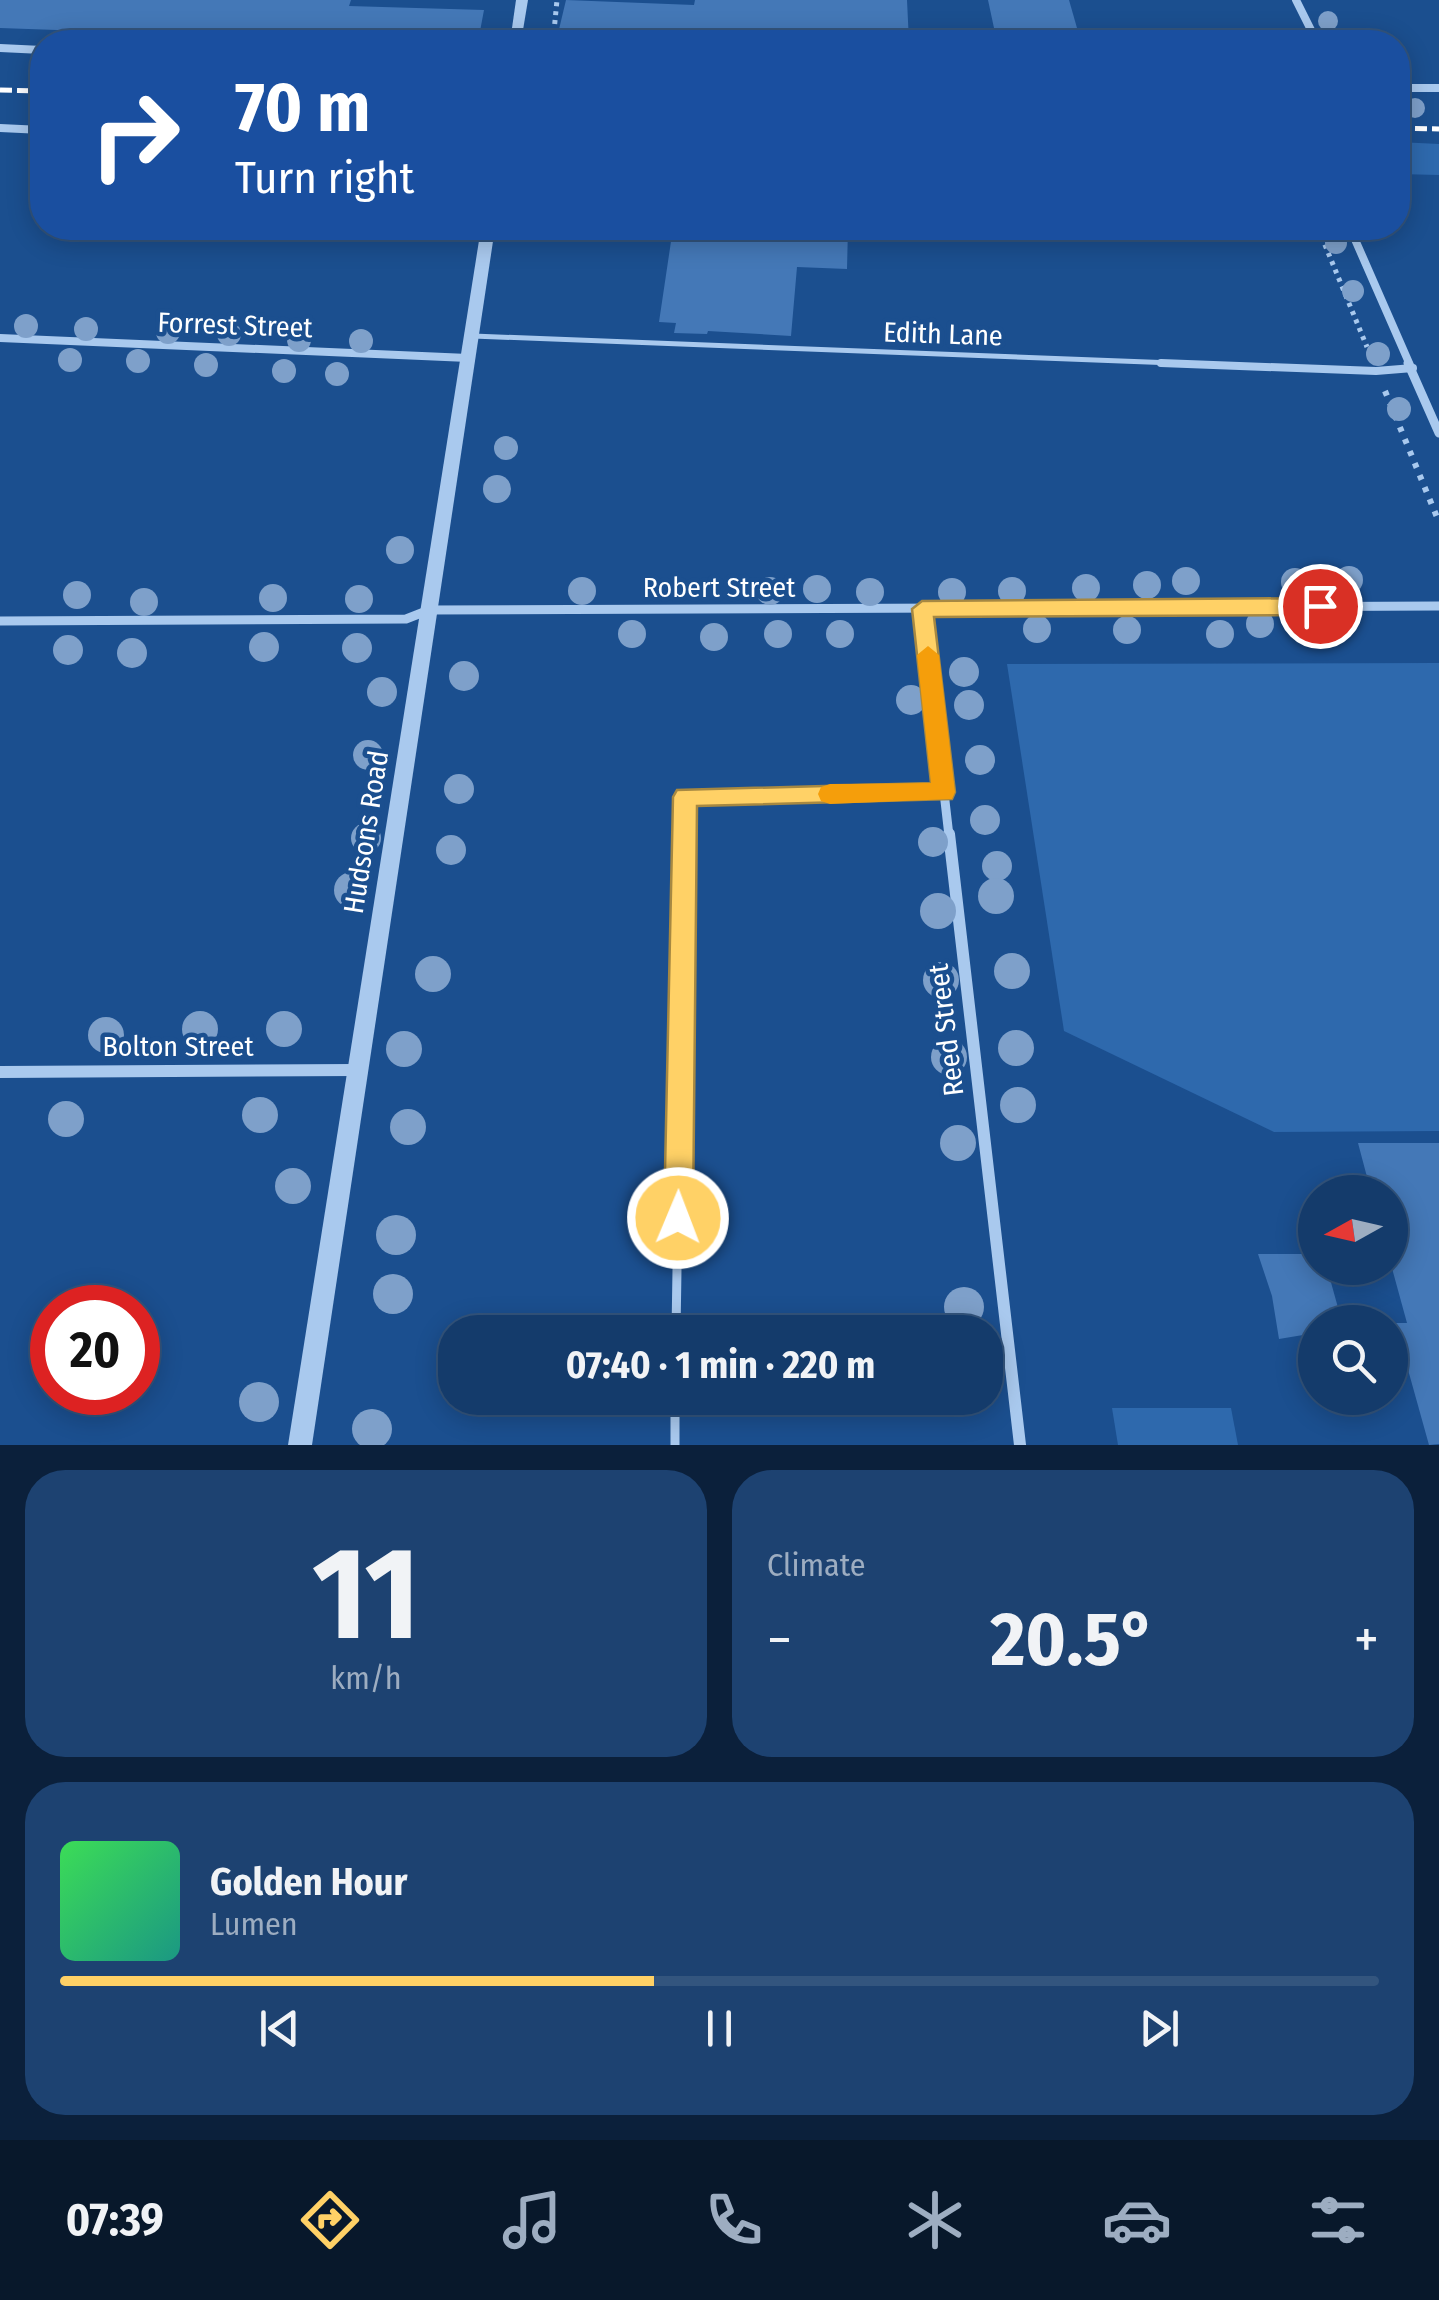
<!DOCTYPE html>
<meta charset="utf-8">
<style>
body{margin:0;font-family:"Fira Sans Condensed",sans-serif;background:#1d4271;color:#f1f3f6;height:100vh;display:flex;flex-direction:column;font-size:38px;white-space:nowrap}
*{box-sizing:border-box;margin:0}
p{font-size:32px;color:#9dadc1}
.icon{flex:none;width:55px;height:55px;fill:none;stroke:currentColor;stroke-width:2;stroke-linecap:round;stroke-linejoin:round}
.map{position:relative;height:1445px;overflow:hidden}
.details{display:flex;flex-direction:column;gap:25px;padding:25px;background:#0b203b;flex:1}
.details>*{flex:none}
.banner{position:absolute;left:30px;top:30px;width:1380px;height:210px;border-radius:40px;box-shadow:0 5px 25px #0003,0 0 0 2px #33557e;background:#1a4fa0;color:#fff;overflow:hidden}
.needle{width:65px;rotate:262deg}
.buttons{position:absolute;left:1298px;top:1175px;display:grid;gap:20px}
.buttons a{display:grid;place-items:center;width:110px;height:110px;border-radius:50%;background:#143b6b;box-shadow:0 5px 25px #0003,0 0 0 2px #33557e;font-size:50px}
.speed{position:absolute;left:30px;top:1285px;display:flex;gap:20px;font-size:50px;font-weight:700;text-align:center}
.speed>*{display:grid;place-content:center;width:130px;height:130px;border-radius:50%;background:#143b6b;box-shadow:0 5px 25px #0003,0 0 0 2px #33557e;line-height:1}
.speed .limit{border:15px solid #d22;background:#fff;color:#111}
.pin{position:absolute;display:grid;place-items:center;width:85px;height:85px;color:#fff;margin:-42px;border:5px solid #fff;border-radius:50%;box-shadow:0 2px 10px #0007}
.me{position:absolute;width:110px;margin:-55px;rotate:1deg;stroke-linejoin:round;filter:drop-shadow(0 0 8px #0008)}
.turn{display:flex;align-items:center;gap:35px;height:210px;padding:0 40px;font-size:45px}
.turn .icon{width:130px;height:130px;stroke-width:2.5}
.turn b{display:block;font-size:70px;line-height:85px}
.big{font-size:75px;font-weight:700;line-height:1.1}
.details .widget{flex:1;display:flex;flex-direction:column;justify-content:center;gap:15px;min-width:0;padding:0 35px;border-radius:40px;background:#1d4271}
.details .dial{align-items:center;gap:0}
.dial b{font-size:130px;line-height:1}
.song{display:flex;align-items:center;gap:30px}
.cover{width:120px;height:120px;border-radius:15px;background:linear-gradient(135deg,hsl(130 70% 55%),hsl(170 70% 35%))}
.played{height:10px;border-radius:5px;background:linear-gradient(90deg,#ffd166 45%,#33557e 45%)}
.keys{display:flex;justify-content:space-around;direction:ltr}
.heat{display:flex;justify-content:space-between;align-items:center;font-size:55px;direction:ltr}
.details .tiles{flex:1;display:grid;gap:25px;grid-template-columns:1fr 1fr}
.widget:last-child{grid-column:span 2}
.trip{position:absolute;left:438px;top:1315px;width:565px;height:100px;border-radius:40px;background:#143b6b;box-shadow:0 5px 25px #0003,0 0 0 2px #33557e;font-weight:700;line-height:100px;text-align:center}
.tab-bar{display:flex;height:160px;justify-content:space-around;align-items:center;background:#08182b;color:#9dadc1}
.tab-bar .icon{width:70px;height:70px}
.tab-bar .on{color:#ffd166}
.tab-bar b{font-size:45px;color:#f1f3f6}
.map>svg:first-child{display:block}
</style>
<div class="map">
<svg width="1439" height="1445" viewBox="0 0 1439 1445">
<rect width="100%" height="100%" fill="#1b4f8f"/>
<!-- green -->
<g fill="#2e69ad">
<polygon points="1398,142 1439,144 1439,175 1398,174"/>
<polygon points="1439,663 1439,1131 1274,1132 1064,1031 1007,664"/>
<polygon points="1112,1408 1231,1408 1238,1445 1118,1445"/>
</g>
<!-- building -->
<g fill="#4478b7">
<polygon points="0,0 351,0 349,6 484,10 478,42 394,42 0,28"/>
<polygon points="566,0 694,5 695,0 907,0 909,42 790,42 790,37 730,35 730,41 688,38 687,42 556,42"/>
<polygon points="988,0 1069,0 1081,42 997,42"/>
<polygon points="673,228 848,228 847,269 797,267 791,336 708,331 707,334 674,333 676,323 659,322"/>
<polygon points="1358,1143 1439,1143 1439,1444 1429,1445 1395,1323 1407,1323 1390,1261 1390,1192 1371,1192"/>
<polygon points="1258,1254 1315,1254 1315,1268 1327,1268 1342,1322 1315,1322 1315,1333 1279,1339 1272,1296"/>
</g>
<g fill="none" stroke-linecap="round" stroke-linejoin="round">
<!-- path-far1 -->
<g stroke="#a9c9ee" stroke-width="5" stroke-dasharray="4 5" stroke-linecap="butt">
<polyline points="553,42 557,0"/>
<polyline points="1318,228 1367,347"/>
</g>
<!-- path -->
<polyline stroke="#a9c9ee" stroke-width="6" stroke-dasharray="5 8" stroke-linecap="butt" points="1385,391 1439,522"/>
<!-- service-far2 -->
<polyline stroke="#a9c9ee" stroke-width="5" points="473,336 1226,365"/>
<!-- service-far1 -->
<g stroke="#a9c9ee" stroke-width="8">
<polyline points="1161,363 1376,371 1413,368"/>
<polyline points="684,836 685,797 944,792"/>
</g>
<!-- service -->
<g stroke="#a9c9ee" stroke-width="9">
<polyline points="676,1332 684,834"/>
<polyline points="675,1398 675,1445"/>
</g>
<!-- minor-far2 -->
<g stroke="#a9c9ee" stroke-width="8">
<polyline points="1296,0 1317,42"/>
<polyline points="0,48 42,50"/>
<polyline points="0,128 42,130"/>
<polyline points="1350,228 1410,365"/>
<polyline points="0,338 468,358"/>
</g>
<!-- minor-far1 -->
<g stroke="#a9c9ee" stroke-width="9">
<polyline points="1408,363 1439,433"/>
<polyline points="923,609 949,836"/>
<polyline points="0,621 406,619 429,610 1439,606"/>
</g>
<!-- minor -->
<g stroke="#a9c9ee" stroke-width="12">
<polyline points="949,834 1020,1445"/>
<polyline points="0,1072 356,1070"/>
</g>
<!-- tertiary -->
<g fill="#a9c9ee" fill-rule="evenodd">
<polygon points="516,0 528,0 521,42 510,42"/>
<rect x="1398" y="84" width="41" height="8"/>
<polygon points="481,228 495,228 312,1445 288,1445"/>
</g>
<!-- rail -->
<g stroke="#fff" stroke-width="5" stroke-dasharray="12 5" stroke-linecap="butt">
<polyline points="0,90 42,91"/>
<polyline points="1398,128 1439,129"/>
</g>
</g>
<!-- trees -->
<g fill="#7ea0ca">
<circle cx="1328" cy="21" r="10"/>
<circle cx="1415" cy="108" r="10"/>
<circle cx="1336" cy="243" r="11"/>
<circle cx="1353" cy="291" r="11"/>
<circle cx="26" cy="326" r="12"/>
<circle cx="86" cy="329" r="12"/>
<circle cx="168" cy="332" r="12"/>
<circle cx="229" cy="334" r="12"/>
<circle cx="299" cy="340" r="12"/>
<circle cx="361" cy="341" r="12"/>
<circle cx="1378" cy="354" r="12"/>
<circle cx="70" cy="360" r="12"/>
<circle cx="138" cy="361" r="12"/>
<circle cx="206" cy="365" r="12"/>
<circle cx="284" cy="371" r="12"/>
<circle cx="337" cy="374" r="12"/>
<circle cx="1399" cy="409" r="12"/>
<circle cx="506" cy="448" r="12"/>
<circle cx="497" cy="489" r="14"/>
<circle cx="400" cy="550" r="14"/>
<circle cx="1349" cy="580" r="14"/>
<circle cx="1186" cy="581" r="14"/>
<circle cx="1295" cy="582" r="14"/>
<circle cx="1147" cy="585" r="14"/>
<circle cx="1086" cy="588" r="14"/>
<circle cx="817" cy="589" r="14"/>
<circle cx="582" cy="591" r="14"/>
<circle cx="770" cy="591" r="14"/>
<circle cx="1012" cy="591" r="14"/>
<circle cx="870" cy="592" r="14"/>
<circle cx="952" cy="592" r="14"/>
<circle cx="77" cy="595" r="14"/>
<circle cx="273" cy="598" r="14"/>
<circle cx="359" cy="599" r="14"/>
<circle cx="144" cy="602" r="14"/>
<circle cx="1260" cy="624" r="14"/>
<circle cx="1037" cy="629" r="14"/>
<circle cx="1127" cy="630" r="14"/>
<circle cx="1307" cy="630" r="14"/>
<circle cx="632" cy="634" r="14"/>
<circle cx="778" cy="634" r="14"/>
<circle cx="840" cy="634" r="14"/>
<circle cx="1220" cy="634" r="14"/>
<circle cx="714" cy="637" r="14"/>
<circle cx="264" cy="647" r="15"/>
<circle cx="357" cy="648" r="15"/>
<circle cx="68" cy="650" r="15"/>
<circle cx="132" cy="653" r="15"/>
<circle cx="964" cy="672" r="15"/>
<circle cx="464" cy="676" r="15"/>
<circle cx="382" cy="692" r="15"/>
<circle cx="911" cy="700" r="15"/>
<circle cx="969" cy="705" r="15"/>
<circle cx="368" cy="755" r="15"/>
<circle cx="980" cy="760" r="15"/>
<circle cx="459" cy="789" r="15"/>
<circle cx="985" cy="820" r="15"/>
<circle cx="366" cy="838" r="15"/>
<circle cx="933" cy="842" r="15"/>
<circle cx="451" cy="850" r="15"/>
<circle cx="997" cy="866" r="15"/>
<circle cx="352" cy="890" r="18"/>
<circle cx="996" cy="896" r="18"/>
<circle cx="938" cy="911" r="18"/>
<circle cx="1012" cy="971" r="18"/>
<circle cx="433" cy="974" r="18"/>
<circle cx="941" cy="980" r="18"/>
<circle cx="200" cy="1029" r="18"/>
<circle cx="284" cy="1029" r="18"/>
<circle cx="106" cy="1035" r="18"/>
<circle cx="1016" cy="1048" r="18"/>
<circle cx="404" cy="1049" r="18"/>
<circle cx="949" cy="1057" r="18"/>
<circle cx="1018" cy="1105" r="18"/>
<circle cx="260" cy="1115" r="18"/>
<circle cx="66" cy="1119" r="18"/>
<circle cx="408" cy="1127" r="18"/>
<circle cx="958" cy="1143" r="18"/>
<circle cx="293" cy="1186" r="18"/>
<circle cx="396" cy="1235" r="20"/>
<circle cx="393" cy="1294" r="20"/>
<circle cx="964" cy="1307" r="20"/>
<circle cx="259" cy="1402" r="20"/>
<circle cx="372" cy="1429" r="20"/>
</g>
<!-- route -->
<polygon fill="#ffd166" stroke="#a68842" stroke-width="2.5" points="1320,598 1330,606 1320,615 934,617 955,792 952,799 697,806 693,1218 688,1228 678,1232 668,1228 664,1218 673,797 677,790 931,783 912,609 922,601"/>
<!-- slow -->
<polygon fill="#f59e0b" points="928,646 939,655 955,792 952,799 830,804 821,801 818,794 821,787 830,784 931,783 917,655"/>
<g text-anchor="middle" dominant-baseline="central" stroke-width="9" stroke-linejoin="round" paint-order="stroke">
<!-- street labels -->
<g font-size="28" fill="#fff" stroke="#1b4f8f">
<text transform="translate(235 325) rotate(2)">Forrest Street</text>
<text transform="translate(943 334) rotate(2)">Edith Lane</text>
<text x="719" y="587">Robert Street</text>
<text transform="translate(366 832) rotate(-81)">Hudsons Road</text>
<text transform="translate(946 1030) rotate(-97)">Reed Street</text>
<text x="178" y="1046">Bolton Street</text>
</g>
</g>
</svg>
<div class="buttons">
<a><svg class="needle" viewBox="-14 -14 28 28"><path d="M0-13l5 13h-10z" fill="#e53935"/><path d="M0 13l5-13h-10z" fill="#9dadc1"/></svg></a>
<a><svg class="icon" aria-label="search" viewBox="0 0 24 24"><circle cx="10" cy="10" r="6"/><path d="M15 15l6 6"/></svg></a>
</div>
<div class="speed"><div class="limit">20</div></div>
<div class="pin" style="left:1320px;top:606px;background:#d93025"><svg class="icon" aria-label="arrive" viewBox="0 0 24 24"><path d="M6 21V4h12l-3 4 3 4H6"/></svg></div>
<svg class="me" style="left:678px;top:1218px" viewBox="-20 -20 40 40"><circle r="17" fill="#ffd166" stroke="#fff" stroke-width="3"/><path d="M0-11L8 9 0 5-8 9z" fill="#fff"/></svg>
<div class="trip">07:40 · 1 min · 220 m</div>
<div class="banner">
<div class="turn"><svg class="icon" aria-label="right" viewBox="0 0 24 24"><path d="M7 20v-9h11M14 6l5 5-5 5"/></svg><div><b>70 m</b>Turn right</div></div>
</div>
</div>
<section class="details">
<div class="tiles">
<div class="widget dial"><b>11</b><p>km/h</p></div>
<div class="widget"><p>Climate</p>
<div class="heat"><a>−</a><b class="big">20.5°</b><a>+</a></div>
</div>
<div class="widget">
<div class="song"><i class="cover"></i><div><b>Golden Hour</b><p>Lumen</p></div></div>
<div class="played"></div>
<div class="keys"><svg class="icon" aria-label="previous" viewBox="0 0 24 24"><path d="M18 5L8 12l10 7zM5 5v14"/></svg><svg class="icon" aria-label="pause" viewBox="0 0 24 24"><path d="M8 5v14M16 5v14"/></svg><svg class="icon" aria-label="next" viewBox="0 0 24 24"><path d="M6 5l10 7-10 7zM19 5v14"/></svg></div>
</div>
</div>
</section>
<nav class="tab-bar">
<b>07:39</b>
<svg class="icon on" aria-label="directions" viewBox="0 0 24 24"><path d="M12 3l9 9-9 9-9-9zM9 14v-3h6M13 9l2 2-2 2"/></svg>
<svg class="icon" aria-label="music" viewBox="0 0 24 24"><path d="M9 18V5l10-2v13"/><circle cx="6" cy="18" r="3"/><circle cx="16" cy="16" r="3"/></svg>
<svg class="icon" aria-label="phone" viewBox="0 0 24 24"><path d="M5 4h4l2 5-3 2q2 4 5 5l2-3 5 2v4C11 20 4 13 5 4z"/></svg>
<svg class="icon" aria-label="climate" viewBox="0 0 24 24"><path d="M12 3v18M4 7l16 10M4 17L20 7"/></svg>
<svg class="icon" aria-label="car" viewBox="0 0 24 24"><path d="M5 17H2v-5l4-1 3-4h7l3 4 3 1v5h-3M9 17h6M6 11h13"/><circle cx="7" cy="17" r="2"/><circle cx="17" cy="17" r="2"/></svg>
<svg class="icon" aria-label="filters" viewBox="0 0 24 24"><path d="M4 7h16M4 17h16"/><circle cx="9" cy="7" r="2"/><circle cx="15" cy="17" r="2"/></svg>
</nav>
